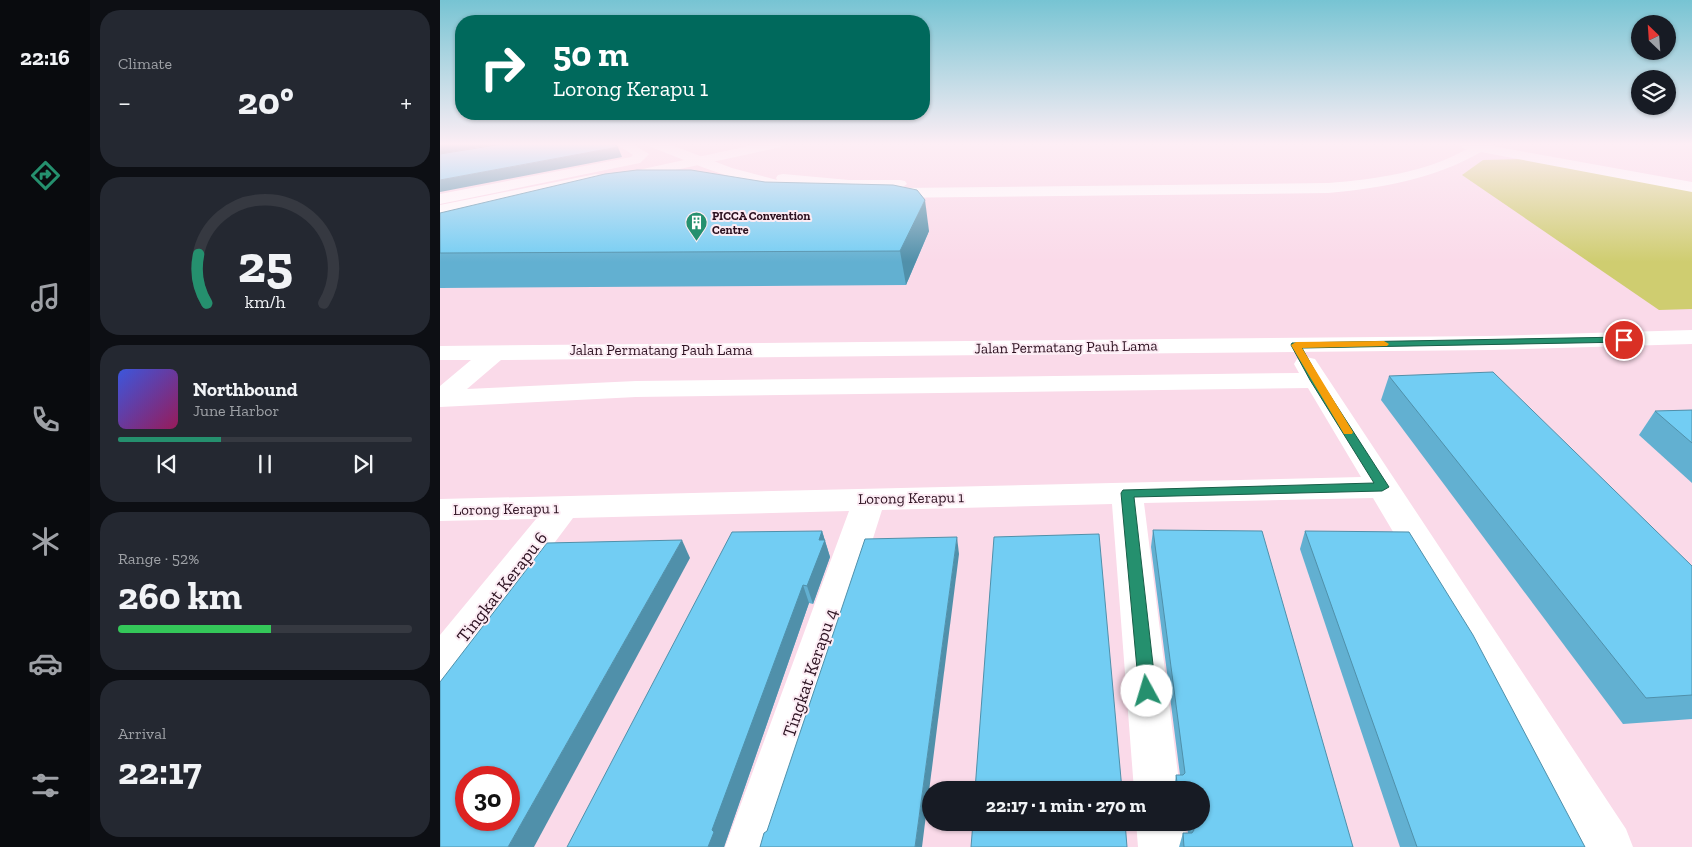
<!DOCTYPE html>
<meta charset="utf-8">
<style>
body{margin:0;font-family:"Zilla Slab",serif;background:#242831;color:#f1f3f6;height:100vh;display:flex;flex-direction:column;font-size:19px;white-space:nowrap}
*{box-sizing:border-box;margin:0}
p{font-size:16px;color:#9ea1a6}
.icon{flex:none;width:28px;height:28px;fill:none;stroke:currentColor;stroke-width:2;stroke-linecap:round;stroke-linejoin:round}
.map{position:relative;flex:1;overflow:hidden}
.drawer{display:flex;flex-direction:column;gap:10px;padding:10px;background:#0d0f14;width:350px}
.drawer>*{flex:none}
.hud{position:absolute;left:15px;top:15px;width:475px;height:105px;border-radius:20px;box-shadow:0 1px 4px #0004;background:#00695c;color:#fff;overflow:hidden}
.needle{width:32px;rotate:335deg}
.fabs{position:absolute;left:1191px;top:15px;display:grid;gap:10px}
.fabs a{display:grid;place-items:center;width:45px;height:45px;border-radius:50%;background:#171b24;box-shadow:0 1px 4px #0004;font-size:25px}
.speed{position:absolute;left:15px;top:766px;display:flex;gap:10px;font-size:25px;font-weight:700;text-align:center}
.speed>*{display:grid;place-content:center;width:65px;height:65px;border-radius:50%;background:#171b24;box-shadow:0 1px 4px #0004;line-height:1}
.speed .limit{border:8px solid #d22;background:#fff;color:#111}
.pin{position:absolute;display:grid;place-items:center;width:42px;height:42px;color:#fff;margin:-21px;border:2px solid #fff;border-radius:50%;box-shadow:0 1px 5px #0007}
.me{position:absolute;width:55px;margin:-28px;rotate:354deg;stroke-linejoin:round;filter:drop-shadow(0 0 4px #0008)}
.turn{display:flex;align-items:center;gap:18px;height:105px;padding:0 15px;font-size:22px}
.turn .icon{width:65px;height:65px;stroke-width:2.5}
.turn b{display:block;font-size:35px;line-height:42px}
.big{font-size:38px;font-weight:800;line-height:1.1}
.drawer .widget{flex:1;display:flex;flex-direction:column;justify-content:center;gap:8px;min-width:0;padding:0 18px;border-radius:20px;background:#242831}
.drawer .dial{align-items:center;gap:0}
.dial svg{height:130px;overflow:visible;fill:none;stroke:#363941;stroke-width:7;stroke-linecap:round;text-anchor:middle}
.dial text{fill:#f1f3f6;stroke:none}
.song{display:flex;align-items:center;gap:15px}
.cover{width:60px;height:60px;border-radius:8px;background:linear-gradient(135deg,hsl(230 70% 55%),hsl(330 70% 35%))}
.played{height:5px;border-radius:2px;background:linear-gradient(90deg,#25906e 35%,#363941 35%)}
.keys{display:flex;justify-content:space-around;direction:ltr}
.heat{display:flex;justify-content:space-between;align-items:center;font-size:28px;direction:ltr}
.charge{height:8px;border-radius:4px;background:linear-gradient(90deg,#34c759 52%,#363941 0)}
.trip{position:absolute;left:482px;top:781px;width:288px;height:50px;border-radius:25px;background:#171b24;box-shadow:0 1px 4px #0004;font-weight:800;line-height:50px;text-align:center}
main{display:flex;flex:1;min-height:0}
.menu{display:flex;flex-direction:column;width:90px;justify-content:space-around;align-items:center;background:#090b0e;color:#9ea1a6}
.menu .icon{width:35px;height:35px}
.menu .active{color:#25906e}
.menu b{font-size:22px;color:#f1f3f6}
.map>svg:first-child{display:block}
</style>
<main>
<nav class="menu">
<b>22:16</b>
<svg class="icon active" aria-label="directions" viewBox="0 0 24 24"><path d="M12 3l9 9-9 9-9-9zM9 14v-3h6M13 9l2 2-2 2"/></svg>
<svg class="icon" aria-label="music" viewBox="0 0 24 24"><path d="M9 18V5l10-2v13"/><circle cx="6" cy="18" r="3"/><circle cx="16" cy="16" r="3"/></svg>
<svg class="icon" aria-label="phone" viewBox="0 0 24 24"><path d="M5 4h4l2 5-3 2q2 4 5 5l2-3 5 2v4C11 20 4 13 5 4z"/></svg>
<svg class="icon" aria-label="climate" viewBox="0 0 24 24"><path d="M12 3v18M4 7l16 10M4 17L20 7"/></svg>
<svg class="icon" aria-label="car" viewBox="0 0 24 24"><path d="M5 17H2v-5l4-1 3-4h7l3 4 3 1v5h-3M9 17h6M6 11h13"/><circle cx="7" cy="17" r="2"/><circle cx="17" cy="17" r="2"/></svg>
<svg class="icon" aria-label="filters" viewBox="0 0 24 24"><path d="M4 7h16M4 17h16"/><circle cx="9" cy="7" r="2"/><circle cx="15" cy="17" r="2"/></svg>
</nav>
<section class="drawer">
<div class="widget"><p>Climate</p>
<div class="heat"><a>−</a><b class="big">20°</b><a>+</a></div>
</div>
<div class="widget dial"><svg viewBox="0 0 100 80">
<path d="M14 69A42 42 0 1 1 86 69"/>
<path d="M14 69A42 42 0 0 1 9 39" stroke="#25906e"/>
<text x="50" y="56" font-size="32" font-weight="700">25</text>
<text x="50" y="72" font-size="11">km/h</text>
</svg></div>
<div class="widget">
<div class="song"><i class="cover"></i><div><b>Northbound</b><p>June Harbor</p></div></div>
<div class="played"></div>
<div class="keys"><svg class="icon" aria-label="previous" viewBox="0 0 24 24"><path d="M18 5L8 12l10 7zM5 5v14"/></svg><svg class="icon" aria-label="pause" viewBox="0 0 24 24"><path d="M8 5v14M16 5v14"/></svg><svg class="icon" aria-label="next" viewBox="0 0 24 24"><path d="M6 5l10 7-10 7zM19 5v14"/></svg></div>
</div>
<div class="widget"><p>Range · 52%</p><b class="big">260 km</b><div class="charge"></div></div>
<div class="widget"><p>Arrival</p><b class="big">22:17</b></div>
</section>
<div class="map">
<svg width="1252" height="847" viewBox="0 0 1252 847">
<rect width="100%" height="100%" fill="#fadae9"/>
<!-- green -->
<polygon fill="#cfcd70" points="1088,159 1252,191 1252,309 1219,310 1022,175 1043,160"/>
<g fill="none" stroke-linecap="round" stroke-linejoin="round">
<!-- minor -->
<g fill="#fff" fill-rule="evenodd">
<polygon points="175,143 191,143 209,154 200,163 195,164 0,204 0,194 191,157 193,155"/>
<path d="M208,143h18l66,25 45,12 -1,-2 2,-3 5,-1 66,6h51l5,1 2,3 -6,4 427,-5c48,-4 96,-10 139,-34l-5,-1 -1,-3 1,-2h31l-1,3 200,36v10l-211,-40c-47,27 -99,36 -153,41l-447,5 -5,-2 -3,-3 3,-3 4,-2h-31l-49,-4 8,2 3,3 -3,3 -5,2c-54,-8 -103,-27 -154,-48z"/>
<polygon points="1252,330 1252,344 1050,350 61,360 27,389 196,381 859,373 854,364 857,359 866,357 875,359 1186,829 1193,847 1140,847 933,498 704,503 740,790 694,790 672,504 442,510 335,847 285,847 409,511 133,518 14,677 0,683 0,635 96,519 0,521 0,499 921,477 868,388 196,397 0,407 0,386 31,360 0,360 0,346 1050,336"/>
<polygon points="696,822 744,822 748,847 698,847"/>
</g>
<!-- major -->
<g fill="#fff" fill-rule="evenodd">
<polygon points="322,143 347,143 341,147 180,182 175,181 173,178 175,175 180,174"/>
<polygon points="156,174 161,175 163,178 161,181 0,215 0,205"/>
</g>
</g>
<!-- wall -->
<g fill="#62b0d1">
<polygon points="0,213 489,231 466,285 0,288"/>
<polygon points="949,376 1252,566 1252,719 1183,724 941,400"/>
<polygon points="1252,410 1252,483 1199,435 1215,411"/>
<polygon points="713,530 913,847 739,847 743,833 748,833 746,822 761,822 761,790 734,790 736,775 740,775 711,547"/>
<polygon points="382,531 390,557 373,604 369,603 284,847 127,847"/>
<polygon points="865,531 1145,847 960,847 860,549"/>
</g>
<!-- shaded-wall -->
<g fill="#5090aa">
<polygon points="0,143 63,143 0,154"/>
<polygon points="178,147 182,157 0,192 0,180"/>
<polygon points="485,200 489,231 466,285 460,251"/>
<polygon points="382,531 390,557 373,604 367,586 379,540"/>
<polygon points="517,537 519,554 482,847 475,847"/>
<polygon points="242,540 250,558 94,847 68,847"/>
<polygon points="363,585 369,603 284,847 268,847 272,830"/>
</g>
<!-- building -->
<g fill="#72cdf3" stroke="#5090aa" fill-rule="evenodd">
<polygon points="68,143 173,143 178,147 0,180 0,154"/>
<polygon points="197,170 251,170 325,182 453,185 477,190 485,200 460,251 0,253 0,213 165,174"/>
<polygon points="1053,372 1252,566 1252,695 1206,698 949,376"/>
<polygon points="1252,410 1252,443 1215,411"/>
<polygon points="713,530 822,531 913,847 744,847 743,833 752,833 754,830 753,822 761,822 761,790 738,790 736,775 743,775 745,773"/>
<polygon points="382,531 379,540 385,540 367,586 363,585 272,830 274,832 268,847 127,847 292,532"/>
<polygon points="865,531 969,532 1033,635 1145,847 977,847"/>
<polygon points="659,534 682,790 535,790 554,537"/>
<polygon points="517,537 475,847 320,847 324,833 327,831 425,539"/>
<path d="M242,540l-174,307h-68v-165l107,-139zM26,778h43v42h-43z"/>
<polygon points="533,822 685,822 687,847 531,847"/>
</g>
<!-- sky -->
<linearGradient id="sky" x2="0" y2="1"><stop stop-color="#77c4d3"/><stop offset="0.55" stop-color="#fdeef5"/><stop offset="1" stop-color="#fdeef5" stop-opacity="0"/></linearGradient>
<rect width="1252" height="262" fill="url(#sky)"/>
<!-- route -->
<polygon fill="#25906e" stroke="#185e48" points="1184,337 1189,340 1188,342 862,348 880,380 949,487 942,491 694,497 716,691 713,697 707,699 701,697 699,691 681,493 683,490 934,483 870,380 851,345 852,343"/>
<!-- slow -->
<polygon fill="#f59e0b" points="944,341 949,344 947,346 862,348 913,432 912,434 904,434 851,345 856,342"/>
<!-- icons -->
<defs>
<symbol id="building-pin" viewBox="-11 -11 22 30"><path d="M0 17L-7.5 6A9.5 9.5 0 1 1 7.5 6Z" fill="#25906e" stroke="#fcecf4"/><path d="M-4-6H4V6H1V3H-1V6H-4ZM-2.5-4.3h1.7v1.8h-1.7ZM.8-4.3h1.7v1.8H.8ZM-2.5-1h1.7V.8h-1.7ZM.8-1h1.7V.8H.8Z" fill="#fff"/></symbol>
</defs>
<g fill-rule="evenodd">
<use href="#building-pin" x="244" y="210" width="25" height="34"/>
</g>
<g text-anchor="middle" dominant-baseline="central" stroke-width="4" stroke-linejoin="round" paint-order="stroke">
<!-- far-poi labels -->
<g font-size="12" font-weight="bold" fill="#2c1120" stroke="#fcecf4" text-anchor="start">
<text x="272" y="216">PICCA Convention<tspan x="272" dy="14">Centre</tspan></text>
</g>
<!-- street labels -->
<g font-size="15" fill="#2c1120" stroke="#fcecf4">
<text transform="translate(626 347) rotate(-1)">Jalan Permatang Pauh Lama</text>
<text x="221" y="350">Jalan Permatang Pauh Lama</text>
<text transform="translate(471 498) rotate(-1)">Lorong Kerapu 1</text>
<text transform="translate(66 509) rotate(-1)">Lorong Kerapu 1</text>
</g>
<!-- near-street labels -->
<g font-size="18" fill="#2c1120" stroke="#fcecf4">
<text transform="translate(62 587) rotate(-52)">Tingkat Kerapu 6</text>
<text transform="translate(370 673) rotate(-71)">Tingkat Kerapu 4</text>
</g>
</g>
</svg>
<div class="fabs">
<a><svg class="needle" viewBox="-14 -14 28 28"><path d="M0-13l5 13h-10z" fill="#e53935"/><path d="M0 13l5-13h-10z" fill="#9ea1a6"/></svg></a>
<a><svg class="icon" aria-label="layers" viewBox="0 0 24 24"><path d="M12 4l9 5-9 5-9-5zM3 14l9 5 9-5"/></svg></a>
</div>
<div class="speed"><div class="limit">30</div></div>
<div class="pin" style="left:1184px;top:340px;background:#d93025"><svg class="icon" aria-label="arrive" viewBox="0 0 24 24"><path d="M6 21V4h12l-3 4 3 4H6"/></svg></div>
<svg class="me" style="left:707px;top:691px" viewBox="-20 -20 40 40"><circle r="19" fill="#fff"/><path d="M0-13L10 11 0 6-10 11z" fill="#25906e"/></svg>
<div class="trip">22:17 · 1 min · 270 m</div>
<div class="hud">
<div class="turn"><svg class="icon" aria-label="right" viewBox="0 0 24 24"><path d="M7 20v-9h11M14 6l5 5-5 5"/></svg><div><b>50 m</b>Lorong Kerapu 1</div></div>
</div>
</div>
</main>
